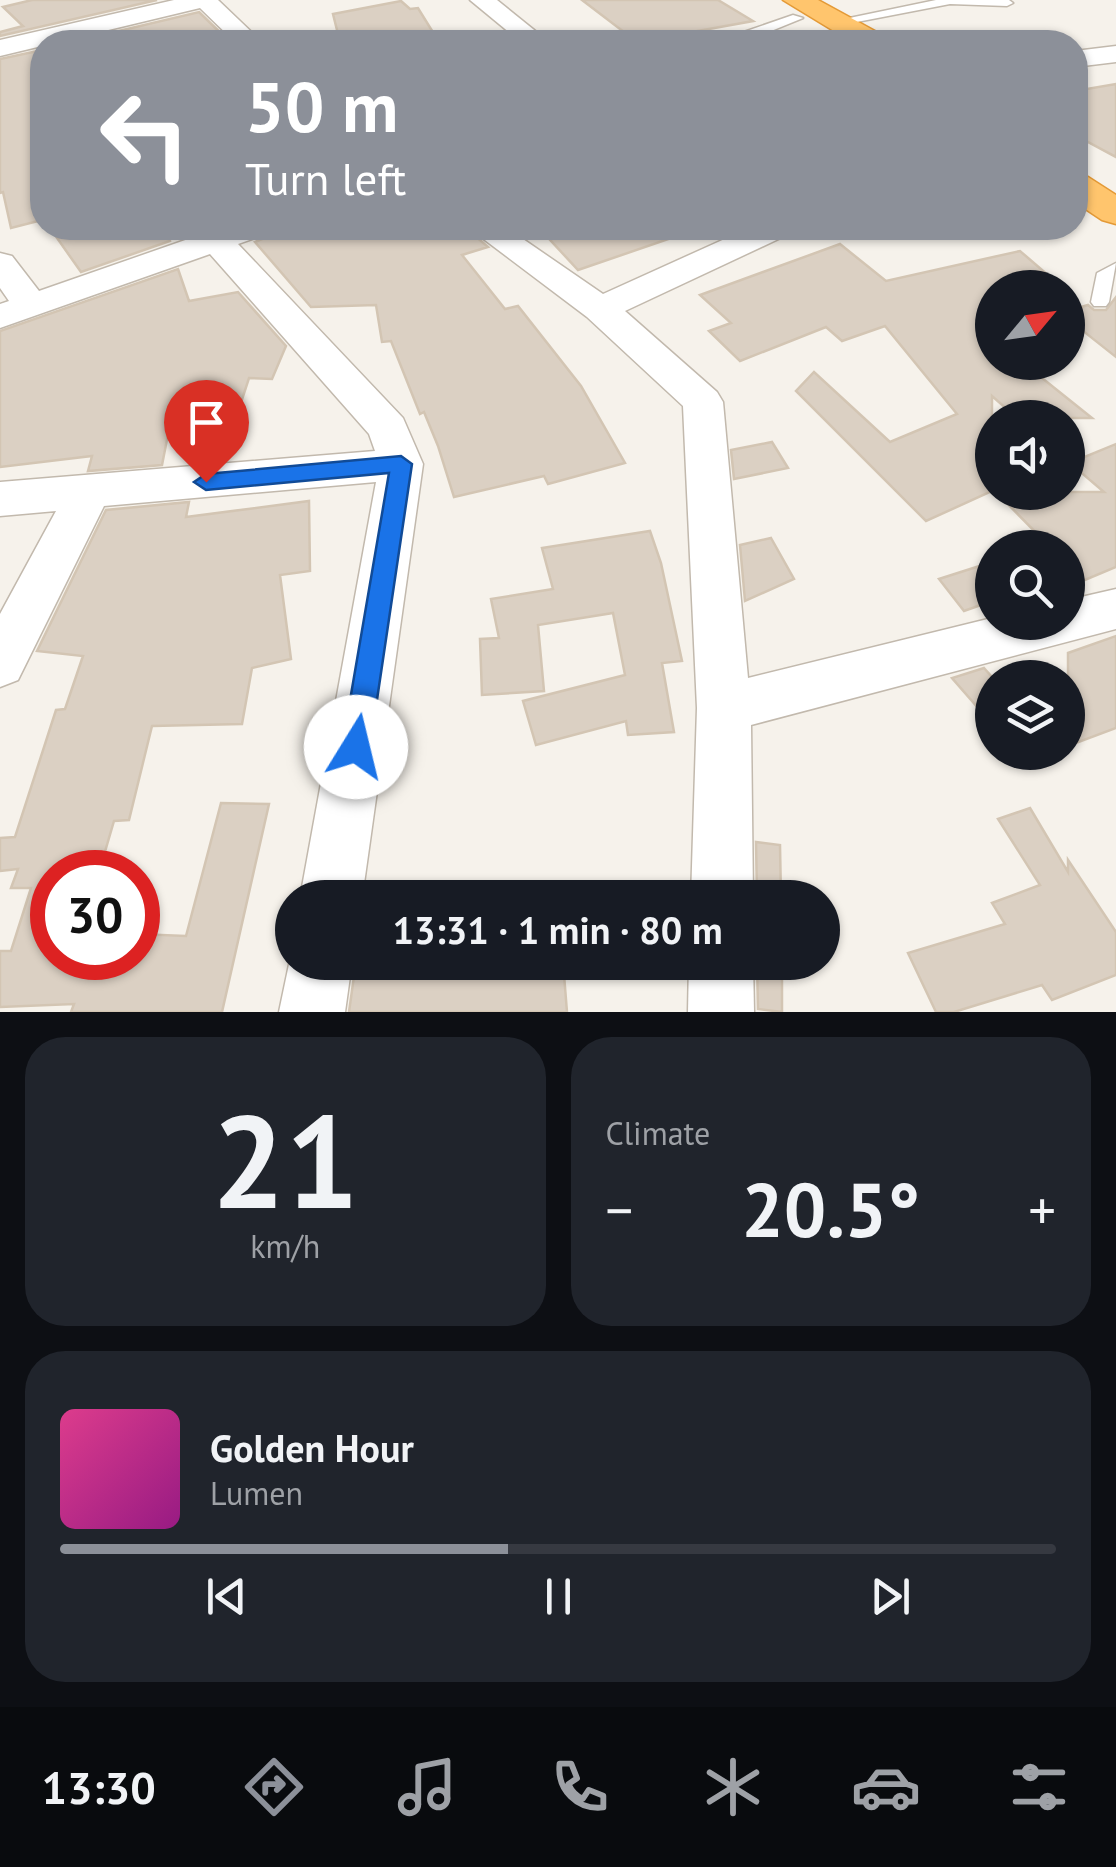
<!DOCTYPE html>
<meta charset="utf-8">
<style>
body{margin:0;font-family:"PT Sans",sans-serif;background:#20242c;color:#f1f3f6;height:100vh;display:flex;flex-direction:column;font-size:38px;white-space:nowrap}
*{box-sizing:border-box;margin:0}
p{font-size:32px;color:#9ea1a6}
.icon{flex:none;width:55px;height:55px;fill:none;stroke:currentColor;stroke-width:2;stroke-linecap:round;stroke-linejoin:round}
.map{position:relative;height:1012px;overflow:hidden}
.drawer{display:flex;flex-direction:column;gap:25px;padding:25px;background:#0d0f14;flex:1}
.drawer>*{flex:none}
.top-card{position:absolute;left:30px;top:30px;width:1058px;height:210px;border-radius:40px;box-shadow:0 2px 8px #0004;background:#8c9099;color:#fff;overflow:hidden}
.needle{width:65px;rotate:61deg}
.controls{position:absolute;left:975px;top:270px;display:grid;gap:20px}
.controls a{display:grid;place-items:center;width:110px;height:110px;border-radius:50%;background:#171b24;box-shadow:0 2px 8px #0004;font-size:50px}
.speed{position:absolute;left:30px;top:850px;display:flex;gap:20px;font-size:50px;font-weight:700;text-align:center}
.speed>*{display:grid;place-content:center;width:130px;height:130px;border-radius:50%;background:#171b24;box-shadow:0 2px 8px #0004;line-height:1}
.speed .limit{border:15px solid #d22;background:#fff;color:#111}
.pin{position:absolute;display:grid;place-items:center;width:85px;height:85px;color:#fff;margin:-102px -42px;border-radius:50% 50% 50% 0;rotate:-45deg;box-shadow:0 0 10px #0007}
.pin .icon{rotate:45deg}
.me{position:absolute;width:110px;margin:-55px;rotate:9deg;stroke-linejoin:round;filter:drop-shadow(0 0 8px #0008)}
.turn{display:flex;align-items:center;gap:35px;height:210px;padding:0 50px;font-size:45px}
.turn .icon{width:130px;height:130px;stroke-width:2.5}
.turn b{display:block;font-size:70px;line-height:85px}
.big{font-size:75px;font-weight:800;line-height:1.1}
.drawer .tile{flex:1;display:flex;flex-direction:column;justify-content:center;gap:15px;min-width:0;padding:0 35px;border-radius:40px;background:#20242c}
.drawer .dial{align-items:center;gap:0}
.dial b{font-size:130px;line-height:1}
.song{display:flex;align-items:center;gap:30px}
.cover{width:120px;height:120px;border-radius:15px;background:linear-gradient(135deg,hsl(330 70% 55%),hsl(310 70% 35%))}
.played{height:10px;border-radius:5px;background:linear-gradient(90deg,#8c9099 45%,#363941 45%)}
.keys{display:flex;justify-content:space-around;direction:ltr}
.heat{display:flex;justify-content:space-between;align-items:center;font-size:55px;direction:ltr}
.drawer .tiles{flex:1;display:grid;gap:25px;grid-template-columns:1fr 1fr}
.tile:last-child{grid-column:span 2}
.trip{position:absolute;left:275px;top:880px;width:565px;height:100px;border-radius:50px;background:#171b24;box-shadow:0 2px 8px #0004;font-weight:800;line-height:100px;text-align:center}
.tab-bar{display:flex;height:160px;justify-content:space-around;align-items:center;background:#090b0e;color:#9ea1a6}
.tab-bar .icon{width:70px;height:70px}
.tab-bar .current{color:#8c9099}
.tab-bar b{font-size:45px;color:#f1f3f6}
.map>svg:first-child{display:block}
</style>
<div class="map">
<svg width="1116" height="1012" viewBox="0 0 1116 1012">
<rect width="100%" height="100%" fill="#f6f2eb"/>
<!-- building -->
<g fill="#dbd0c3" stroke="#d3c5b3" stroke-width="2.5">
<polygon points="32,0 157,0 0,36 0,32 23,26 3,7"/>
<polygon points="582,0 718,0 753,21 637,42"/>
<polygon points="401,1 410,9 418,8 439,42 340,42 333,14"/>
<polygon points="199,12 230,42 72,42"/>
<polygon points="42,50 42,220 11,228 3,192 0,193 0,59"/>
<polygon points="1116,84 1116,157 1075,135 1075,91"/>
<polygon points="87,228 166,228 170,241 81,272 57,238"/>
<polygon points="272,228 466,228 488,247 462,255 505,309 518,306 581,386 625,463 548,484 544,476 454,497 438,446 424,412 420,414 391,341 382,342 376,305 311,307 255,242 267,237"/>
<polygon points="539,228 685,228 686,233 578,270"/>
<polygon points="840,244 886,281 1020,251 1063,288 992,288 992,362 1022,362 1092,418 1017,418 992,396 992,491 926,521 796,391 814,372 890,442 957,414 885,326 842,341 826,327 740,361 709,331 731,323 700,295"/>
<polygon points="178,269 189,301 238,292 286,346 272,379 249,378 234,424 170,424 162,465 88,471 92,456 0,467 0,331"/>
<polygon points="1116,297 1116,357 1068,319 1068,311 1088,305 1094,310 1106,310"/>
<polygon points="772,442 788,468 734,479 731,450"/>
<polygon points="1116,444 1116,567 1068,587 1068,548 1051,548 996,492 1104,492 1070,463"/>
<polygon points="309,501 310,571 280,575 291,659 252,668 242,724 152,726 129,820 114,821 99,872 52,872 52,958 138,958 138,934 186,936 221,803 269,804 222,1012 71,1012 74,1004 0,1007 0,951 11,951 31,888 11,888 18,869 0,871 0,838 15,837 56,710 65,709 83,656 37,651 106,510 189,502 186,517"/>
<polygon points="650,531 661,563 682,661 662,663 674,732 628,735 626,721 536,745 523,701 625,675 613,613 538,625 544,691 482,695 480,639 499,638 491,599 553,589 542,548"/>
<polygon points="771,538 794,579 745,601 740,545"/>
<polygon points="992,562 992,601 964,611 939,579"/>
<polygon points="1116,636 1116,728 1068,746 1068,653"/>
<polygon points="984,668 992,677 992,724 952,678"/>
<polygon points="1030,808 1068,872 1068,860 1116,932 1116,975 1052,1000 1042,985 954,1012 936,1012 908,953 1005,924 992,903 1040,885 998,819"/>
<polygon points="756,842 780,845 781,898 757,898"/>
<polygon points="356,962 563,962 567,1012 349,1012"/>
<polygon points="757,962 782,962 782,1012 758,1009"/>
</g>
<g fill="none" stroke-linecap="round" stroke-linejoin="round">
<defs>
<g id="lane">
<polygon points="936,0 1009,0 1013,3 1007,6 950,4 836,26 830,22"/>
<polygon points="793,15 803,18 744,42 732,42 738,34"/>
<polygon points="1116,263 1109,302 1106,306 1094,306 1091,302 1097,273"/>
</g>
<g id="street">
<polygon points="174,0 218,0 262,42 235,42 200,8 0,56 0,40"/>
<polygon points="470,0 497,0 549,42 521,42"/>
<polygon points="1116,46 1116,62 1075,67 1075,51"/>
<polygon points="187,228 268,228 264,235 238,244 403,418 423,464 362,898 300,898 376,482 104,506 18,680 0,687 0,614 56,511 0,516 0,482 375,451 369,434 210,254 0,328 0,304 9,301 0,288 0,253 12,256 39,291 194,237"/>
<polygon points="469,228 507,228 603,294 749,228 792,228 787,235 625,311 717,392 723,402 748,678 992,618 992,622 1068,622 1068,600 1116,589 1116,629 751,725 753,898 691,898 697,708 683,406 587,317"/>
<polygon points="292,950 292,962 352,962 345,1012 279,1012"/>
<polygon points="689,962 753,962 754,1012 688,1012"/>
</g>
<g id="highway">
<polygon points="783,0 818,0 884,36 888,42 852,42"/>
<polygon points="1075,174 1088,177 1116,195 1116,224 1102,220 1075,202"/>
</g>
</defs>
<!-- lane casing -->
<use href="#lane" stroke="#c2b9ad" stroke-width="3"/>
<!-- street casing -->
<use href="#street" stroke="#c2b9ad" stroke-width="3"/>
<!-- highway casing -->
<use href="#highway" stroke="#e49a37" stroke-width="3"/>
<!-- lane -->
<use href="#lane" fill="#fff" fill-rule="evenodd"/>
<!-- street -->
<use href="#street" fill="#fff" fill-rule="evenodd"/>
<!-- highway -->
<use href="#highway" fill="#ffc56d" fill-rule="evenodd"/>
</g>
<!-- route -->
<polygon fill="#1a73e8" stroke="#114b97" stroke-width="2.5" points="401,456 412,464 370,747 366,756 356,760 346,756 342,747 389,473 206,490 194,482 206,474"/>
</svg>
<div class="controls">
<a><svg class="needle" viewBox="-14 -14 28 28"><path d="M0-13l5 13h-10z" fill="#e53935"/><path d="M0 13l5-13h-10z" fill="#9ea1a6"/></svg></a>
<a><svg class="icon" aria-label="sound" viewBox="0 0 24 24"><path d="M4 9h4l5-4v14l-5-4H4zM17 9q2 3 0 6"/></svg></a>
<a><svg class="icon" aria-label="search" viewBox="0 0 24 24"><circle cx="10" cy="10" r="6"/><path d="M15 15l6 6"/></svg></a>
<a><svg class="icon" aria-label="layers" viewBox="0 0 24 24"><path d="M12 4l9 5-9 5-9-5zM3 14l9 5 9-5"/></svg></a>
</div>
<div class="speed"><div class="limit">30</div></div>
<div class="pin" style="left:206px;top:482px;background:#d93025"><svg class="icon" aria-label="arrive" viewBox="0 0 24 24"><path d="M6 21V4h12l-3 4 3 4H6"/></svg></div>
<svg class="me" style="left:356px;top:747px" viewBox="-20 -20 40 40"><circle r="19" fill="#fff"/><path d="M0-13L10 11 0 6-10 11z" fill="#1a73e8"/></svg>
<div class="trip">13:31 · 1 min · 80 m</div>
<div class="top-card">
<div class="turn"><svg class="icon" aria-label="left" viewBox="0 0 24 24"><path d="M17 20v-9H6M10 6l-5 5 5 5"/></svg><div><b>50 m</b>Turn left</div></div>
</div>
</div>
<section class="drawer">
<div class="tiles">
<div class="tile dial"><b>21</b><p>km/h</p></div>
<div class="tile"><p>Climate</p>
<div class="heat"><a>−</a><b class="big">20.5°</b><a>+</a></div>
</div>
<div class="tile">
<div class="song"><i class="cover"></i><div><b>Golden Hour</b><p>Lumen</p></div></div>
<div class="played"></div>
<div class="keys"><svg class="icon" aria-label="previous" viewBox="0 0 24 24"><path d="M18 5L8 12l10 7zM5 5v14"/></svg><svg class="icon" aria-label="pause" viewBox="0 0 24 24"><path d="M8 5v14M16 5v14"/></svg><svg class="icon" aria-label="next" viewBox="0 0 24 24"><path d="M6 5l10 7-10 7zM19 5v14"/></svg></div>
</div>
</div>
</section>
<nav class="tab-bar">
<b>13:30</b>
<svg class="icon current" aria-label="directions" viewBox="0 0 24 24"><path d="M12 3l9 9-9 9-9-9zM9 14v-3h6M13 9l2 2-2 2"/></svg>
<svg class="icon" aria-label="music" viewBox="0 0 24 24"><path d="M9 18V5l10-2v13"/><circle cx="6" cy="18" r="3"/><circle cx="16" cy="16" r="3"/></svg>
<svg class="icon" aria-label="phone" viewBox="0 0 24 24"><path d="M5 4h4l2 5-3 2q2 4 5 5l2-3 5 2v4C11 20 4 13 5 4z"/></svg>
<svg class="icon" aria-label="climate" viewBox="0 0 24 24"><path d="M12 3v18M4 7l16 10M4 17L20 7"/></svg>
<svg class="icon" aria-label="car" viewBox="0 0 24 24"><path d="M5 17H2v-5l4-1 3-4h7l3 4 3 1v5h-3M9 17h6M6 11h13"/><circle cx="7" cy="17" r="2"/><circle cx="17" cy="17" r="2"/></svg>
<svg class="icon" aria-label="filters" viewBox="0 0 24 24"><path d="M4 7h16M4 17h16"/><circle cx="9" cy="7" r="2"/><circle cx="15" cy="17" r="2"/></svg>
</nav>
